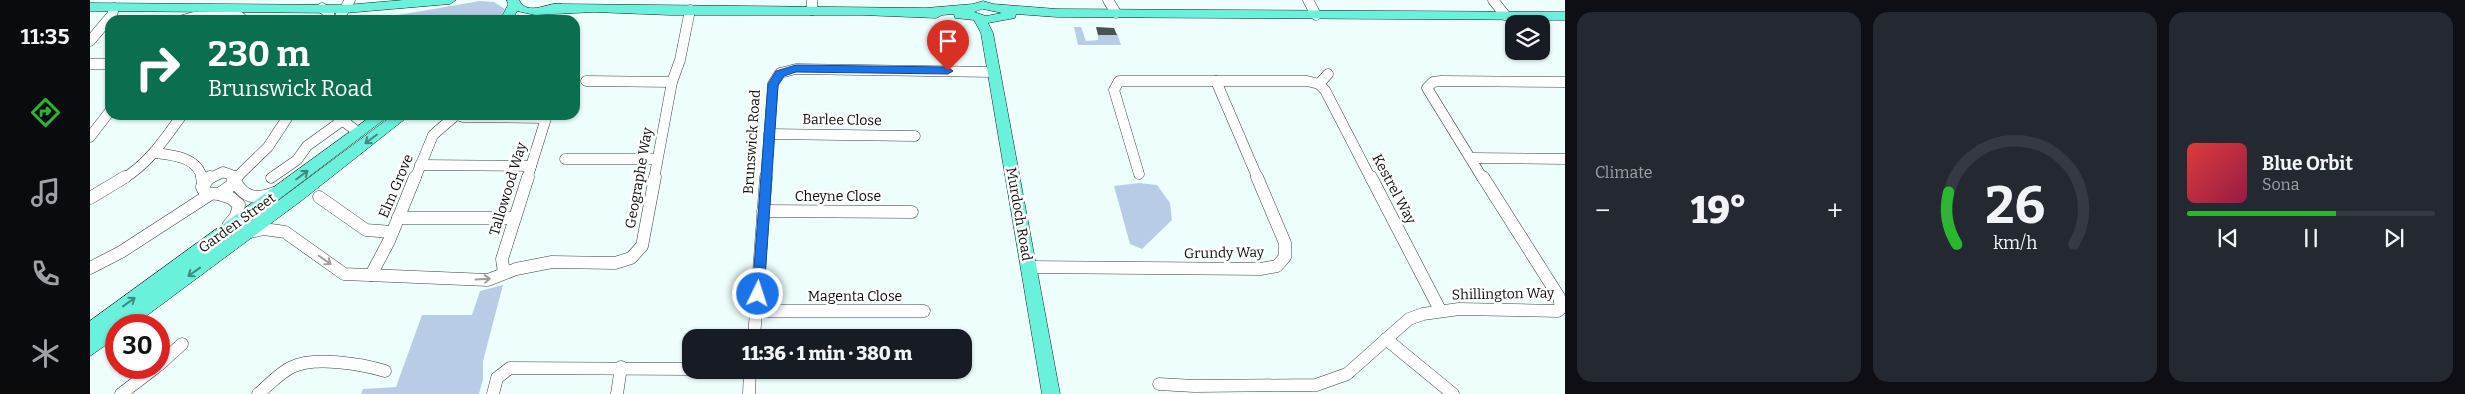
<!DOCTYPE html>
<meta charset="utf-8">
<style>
body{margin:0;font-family:Bitter,serif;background:#242831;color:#f1f3f6;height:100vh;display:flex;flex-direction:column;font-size:19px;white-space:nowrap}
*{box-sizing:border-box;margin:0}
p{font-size:16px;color:#9ea1a6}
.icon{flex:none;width:28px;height:28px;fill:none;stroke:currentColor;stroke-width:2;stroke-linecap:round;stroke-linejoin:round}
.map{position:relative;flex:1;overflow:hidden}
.sheet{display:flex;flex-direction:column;gap:12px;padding:12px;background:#0d0f14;width:900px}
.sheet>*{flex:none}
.top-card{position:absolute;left:15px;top:15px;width:475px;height:105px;border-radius:15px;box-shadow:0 1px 4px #0004;background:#0b6e4f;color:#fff;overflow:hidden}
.controls{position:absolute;left:1415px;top:15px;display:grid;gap:10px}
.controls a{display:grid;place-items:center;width:45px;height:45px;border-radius:10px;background:#171b24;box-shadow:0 1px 4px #0004;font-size:25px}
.speed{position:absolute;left:15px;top:314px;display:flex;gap:10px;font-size:25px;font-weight:700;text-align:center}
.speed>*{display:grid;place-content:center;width:65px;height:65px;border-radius:50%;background:#171b24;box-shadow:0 1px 4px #0004;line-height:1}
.speed .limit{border:8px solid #d22;background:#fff;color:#111}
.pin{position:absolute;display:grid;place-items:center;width:42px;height:42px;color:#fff;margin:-51px -21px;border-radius:50% 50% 50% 0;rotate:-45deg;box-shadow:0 0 5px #0007}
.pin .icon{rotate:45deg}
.me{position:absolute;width:55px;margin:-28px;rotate:4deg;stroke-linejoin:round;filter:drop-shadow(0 0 4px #0008)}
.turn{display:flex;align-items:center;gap:18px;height:105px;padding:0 20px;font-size:22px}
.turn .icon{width:65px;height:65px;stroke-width:2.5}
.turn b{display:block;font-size:35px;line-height:42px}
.big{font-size:38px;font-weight:800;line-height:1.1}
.sheet .card{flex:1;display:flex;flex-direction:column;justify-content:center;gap:8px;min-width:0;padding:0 18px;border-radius:15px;background:#242831}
.sheet .dial{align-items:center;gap:0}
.dial svg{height:130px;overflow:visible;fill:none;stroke:#363941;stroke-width:7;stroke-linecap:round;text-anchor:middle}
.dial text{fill:#f1f3f6;stroke:none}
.song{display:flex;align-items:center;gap:15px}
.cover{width:60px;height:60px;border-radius:8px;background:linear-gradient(135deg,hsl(0 70% 55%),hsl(340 70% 35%))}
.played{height:5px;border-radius:2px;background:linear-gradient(90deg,#2cb531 60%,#363941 60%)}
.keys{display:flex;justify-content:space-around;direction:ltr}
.heat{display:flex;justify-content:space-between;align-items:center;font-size:28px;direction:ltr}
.sheet .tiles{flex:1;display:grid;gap:12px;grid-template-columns:repeat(3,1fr)}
.trip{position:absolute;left:592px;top:329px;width:290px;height:50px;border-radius:15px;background:#171b24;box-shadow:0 1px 4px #0004;font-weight:800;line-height:50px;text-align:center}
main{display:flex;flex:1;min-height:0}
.menu{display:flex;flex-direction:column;width:90px;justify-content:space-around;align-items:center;background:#090b0e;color:#9ea1a6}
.menu .icon{width:35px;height:35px}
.menu .current{color:#2cb531}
.menu b{font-size:22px;color:#f1f3f6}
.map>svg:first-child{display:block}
</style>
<main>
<nav class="menu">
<b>11:35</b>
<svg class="icon current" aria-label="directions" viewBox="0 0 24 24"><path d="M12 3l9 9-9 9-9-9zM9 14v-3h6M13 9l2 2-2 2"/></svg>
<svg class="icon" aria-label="music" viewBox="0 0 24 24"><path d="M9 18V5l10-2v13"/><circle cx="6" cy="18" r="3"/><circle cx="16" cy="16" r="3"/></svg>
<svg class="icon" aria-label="phone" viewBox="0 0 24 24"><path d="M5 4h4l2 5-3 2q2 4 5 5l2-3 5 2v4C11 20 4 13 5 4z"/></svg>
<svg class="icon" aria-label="climate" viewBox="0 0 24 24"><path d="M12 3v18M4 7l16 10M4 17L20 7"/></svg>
</nav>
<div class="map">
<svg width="1475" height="394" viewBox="0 0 1475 394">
<rect width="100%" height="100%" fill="#edfefc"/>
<!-- green -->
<g fill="#b8cce6">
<polygon points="390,1 404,2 415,9 409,20 295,20 291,18"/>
<polygon points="984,27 991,27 996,41 1008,40 1008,35 1026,35 1027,33 1031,45 988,45"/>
<polygon points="1049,183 1067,185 1080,203 1082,220 1052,249 1040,244 1024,186"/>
<polygon points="413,285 393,361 393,379 389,394 271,394 273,389 306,387 332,315 382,315 390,291"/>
</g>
<!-- building -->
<polygon fill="#49544f" points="1006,27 1024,28 1027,35 1008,35"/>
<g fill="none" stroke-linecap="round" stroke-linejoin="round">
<defs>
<g id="minor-far1">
<polyline points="722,0 722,10"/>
<polyline points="1018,0 1026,13"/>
<polyline points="1218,0 1226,15"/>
<polyline points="1403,0 1415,15"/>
<polyline points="232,8 239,13 240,20"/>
<polyline points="93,20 104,17 150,17 153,20"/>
<polyline points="248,20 260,0"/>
<polyline points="0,41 22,15 24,8"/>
<polyline points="0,64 20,64"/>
<polyline points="496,81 582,82"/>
<polyline points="1126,81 1168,179"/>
<polyline points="1229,84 1238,74"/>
<polyline points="245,115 268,132"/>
<polyline points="367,115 373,117 456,118"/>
<polyline points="679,134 825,136"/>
<polyline points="0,137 20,111"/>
<path d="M65,153c17,2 44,4 47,26"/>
<polyline points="1381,158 1475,159"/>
<polyline points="475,159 567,159"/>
<polyline points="330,165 441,166"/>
<polyline points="1049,174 1024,90 1029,81 1217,81 1229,84 1235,90 1281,179"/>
<polyline points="181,178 207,160 217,146 260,115"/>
<path d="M33,179c26,-16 41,-39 59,-64"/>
<polyline points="119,179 133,172 144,176 143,179"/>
<polyline points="145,179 178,147 199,115"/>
<polyline points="325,179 343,135 366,115"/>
<polyline points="437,179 457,115"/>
<polyline points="564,179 582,82 590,60 600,10"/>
<polyline points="676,179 683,84 690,73 706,69 903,72"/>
<polyline points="1393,179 1337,88 1343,82 1351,81 1475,82"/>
</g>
<g id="minor">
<polyline points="112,177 113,183"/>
<polyline points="120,177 112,187 115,193 129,194 142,185 144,177"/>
<polyline points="1281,177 1350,310"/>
<polyline points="145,179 147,177"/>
<path d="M145,181c9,17 22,19 39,12"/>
<polyline points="129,194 141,198 149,205 146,216 138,226"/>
<polyline points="229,197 276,230 302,232"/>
<polyline points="0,198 35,177"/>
<polyline points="673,211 822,212"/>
<polyline points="308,218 425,218"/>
<polyline points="160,232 174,229 195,232 254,274 398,280 426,269 462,262 525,263 541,258 552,246 565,177"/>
<polyline points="938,267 1171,269 1187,266 1195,257 1195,243 1167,177"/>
<polyline points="0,268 31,252 119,195"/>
<polyline points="414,273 412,259 438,177"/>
<polyline points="281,275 299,241 325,177"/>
<polyline points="667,311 834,311"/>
<polyline points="664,338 676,177"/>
<polyline points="1296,339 1363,394"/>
<polyline points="69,365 92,344"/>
<polyline points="630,370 660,371"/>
<polyline points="1069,384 1104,386 1226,385 1257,374 1319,319 1333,314 1369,309 1468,311 1471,308 1469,297 1393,177"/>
<polyline points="31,394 65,368"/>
<path d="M168,394c11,-9 21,-21 34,-27 22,-11 70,-3 93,4"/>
<polyline points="403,394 407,378 420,368 601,369"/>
<polyline points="527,394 531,367"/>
<polyline points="659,394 660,370"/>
</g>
<g id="major">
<polygon points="314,0 366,0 360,4 255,13 0,11 0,3 255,5"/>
<path d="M417,0h12c9,18 32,0 43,4l364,4 47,-4 10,-3 10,3 64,5 508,3v8l-508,-3 -41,-3 -1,4 -27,5 5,10 67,361h-18l-61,-361 -7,-13 -19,-2 -1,-4 -12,1 -6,3 -74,-3h-192l-76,-3 -59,3 -18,-4 -5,9h-12l8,-15zM893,9l19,4 -16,3 -12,-4z"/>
<polygon points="283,115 300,115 126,247 303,115 320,115 211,201 44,325 26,325 26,338 0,356 0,321"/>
</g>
</defs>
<!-- minor-far1 casing -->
<use href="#minor-far1" stroke="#3f3f3f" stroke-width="11"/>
<!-- minor casing -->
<use href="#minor" stroke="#3f3f3f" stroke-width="13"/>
<!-- major casing -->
<use href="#major" stroke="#1d1d1d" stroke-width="1"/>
<!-- minor-far1 -->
<use href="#minor-far1" stroke="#fff" stroke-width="10"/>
<!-- minor -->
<use href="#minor" stroke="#fff" stroke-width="12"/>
<!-- major -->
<use href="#major" fill="#69f1dc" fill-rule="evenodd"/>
</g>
<!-- one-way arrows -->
<defs><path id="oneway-shaft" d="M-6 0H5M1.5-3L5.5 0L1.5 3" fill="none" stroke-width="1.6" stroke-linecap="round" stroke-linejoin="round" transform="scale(1.25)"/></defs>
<g stroke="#3f8a7e">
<use href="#oneway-shaft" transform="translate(281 139) rotate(143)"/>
<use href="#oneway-shaft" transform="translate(212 175) rotate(-37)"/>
<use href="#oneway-shaft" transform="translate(104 272) rotate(144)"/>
<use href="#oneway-shaft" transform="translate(39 302) rotate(-36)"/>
</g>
<g stroke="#9e9e9e">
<use href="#oneway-shaft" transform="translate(235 260) rotate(35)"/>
<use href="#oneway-shaft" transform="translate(393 279) rotate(-3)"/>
</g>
<!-- route -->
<polygon fill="#1a73e8" stroke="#114b97" points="706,65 858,67 863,71 858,74 706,72 694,76 688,85 674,294 668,300 662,294 678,84 686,71"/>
<g text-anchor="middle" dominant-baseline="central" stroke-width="5" stroke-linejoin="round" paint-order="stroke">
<!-- street labels -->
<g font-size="14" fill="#0c0c0c" stroke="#fff">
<text transform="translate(752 120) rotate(1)">Barlee Close</text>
<text transform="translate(662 142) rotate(-86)">Brunswick Road</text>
<text transform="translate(549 178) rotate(-80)">Geographe Way</text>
<text transform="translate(306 186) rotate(-67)">Elm Grove</text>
<text transform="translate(418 189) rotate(-73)">Tallowood Way</text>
<text transform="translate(1304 189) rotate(62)">Kestrel Way</text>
<text x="748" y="196">Cheyne Close</text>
<text transform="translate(929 214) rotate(80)">Murdoch Road</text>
<text transform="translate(147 223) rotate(-36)">Garden Street</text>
<text transform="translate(1134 253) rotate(-1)">Grundy Way</text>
<text transform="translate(1413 294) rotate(-1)">Shillington Way</text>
<text x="765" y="296">Magenta Close</text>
</g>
</g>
</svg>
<div class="controls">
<a><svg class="icon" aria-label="layers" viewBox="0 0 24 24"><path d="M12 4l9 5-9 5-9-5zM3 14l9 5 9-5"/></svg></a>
</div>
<div class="speed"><div class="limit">30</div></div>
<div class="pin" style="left:858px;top:71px;background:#d93025"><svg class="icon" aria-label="arrive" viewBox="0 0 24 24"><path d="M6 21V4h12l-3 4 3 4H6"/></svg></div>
<svg class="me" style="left:668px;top:294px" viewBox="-20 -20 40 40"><circle r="17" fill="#1a73e8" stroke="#fff" stroke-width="3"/><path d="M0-11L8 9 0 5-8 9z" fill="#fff"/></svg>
<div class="trip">11:36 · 1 min · 380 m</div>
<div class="top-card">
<div class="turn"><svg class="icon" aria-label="right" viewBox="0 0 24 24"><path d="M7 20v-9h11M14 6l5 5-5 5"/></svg><div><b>230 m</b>Brunswick Road</div></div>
</div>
</div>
<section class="sheet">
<div class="tiles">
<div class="card"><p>Climate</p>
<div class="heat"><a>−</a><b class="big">19°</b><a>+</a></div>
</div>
<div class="card dial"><svg viewBox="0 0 100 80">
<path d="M14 69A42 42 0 1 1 86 69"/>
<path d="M14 69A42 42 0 0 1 9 37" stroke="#2cb531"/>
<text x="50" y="56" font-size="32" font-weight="700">26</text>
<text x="50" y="72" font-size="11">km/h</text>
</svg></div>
<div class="card">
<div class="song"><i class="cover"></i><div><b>Blue Orbit</b><p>Sona</p></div></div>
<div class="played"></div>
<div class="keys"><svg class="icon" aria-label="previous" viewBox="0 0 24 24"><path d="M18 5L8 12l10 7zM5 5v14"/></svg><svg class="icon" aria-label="pause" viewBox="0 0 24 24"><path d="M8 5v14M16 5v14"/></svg><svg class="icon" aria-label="next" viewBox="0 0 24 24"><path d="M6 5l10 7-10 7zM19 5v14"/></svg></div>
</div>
</div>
</section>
</main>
